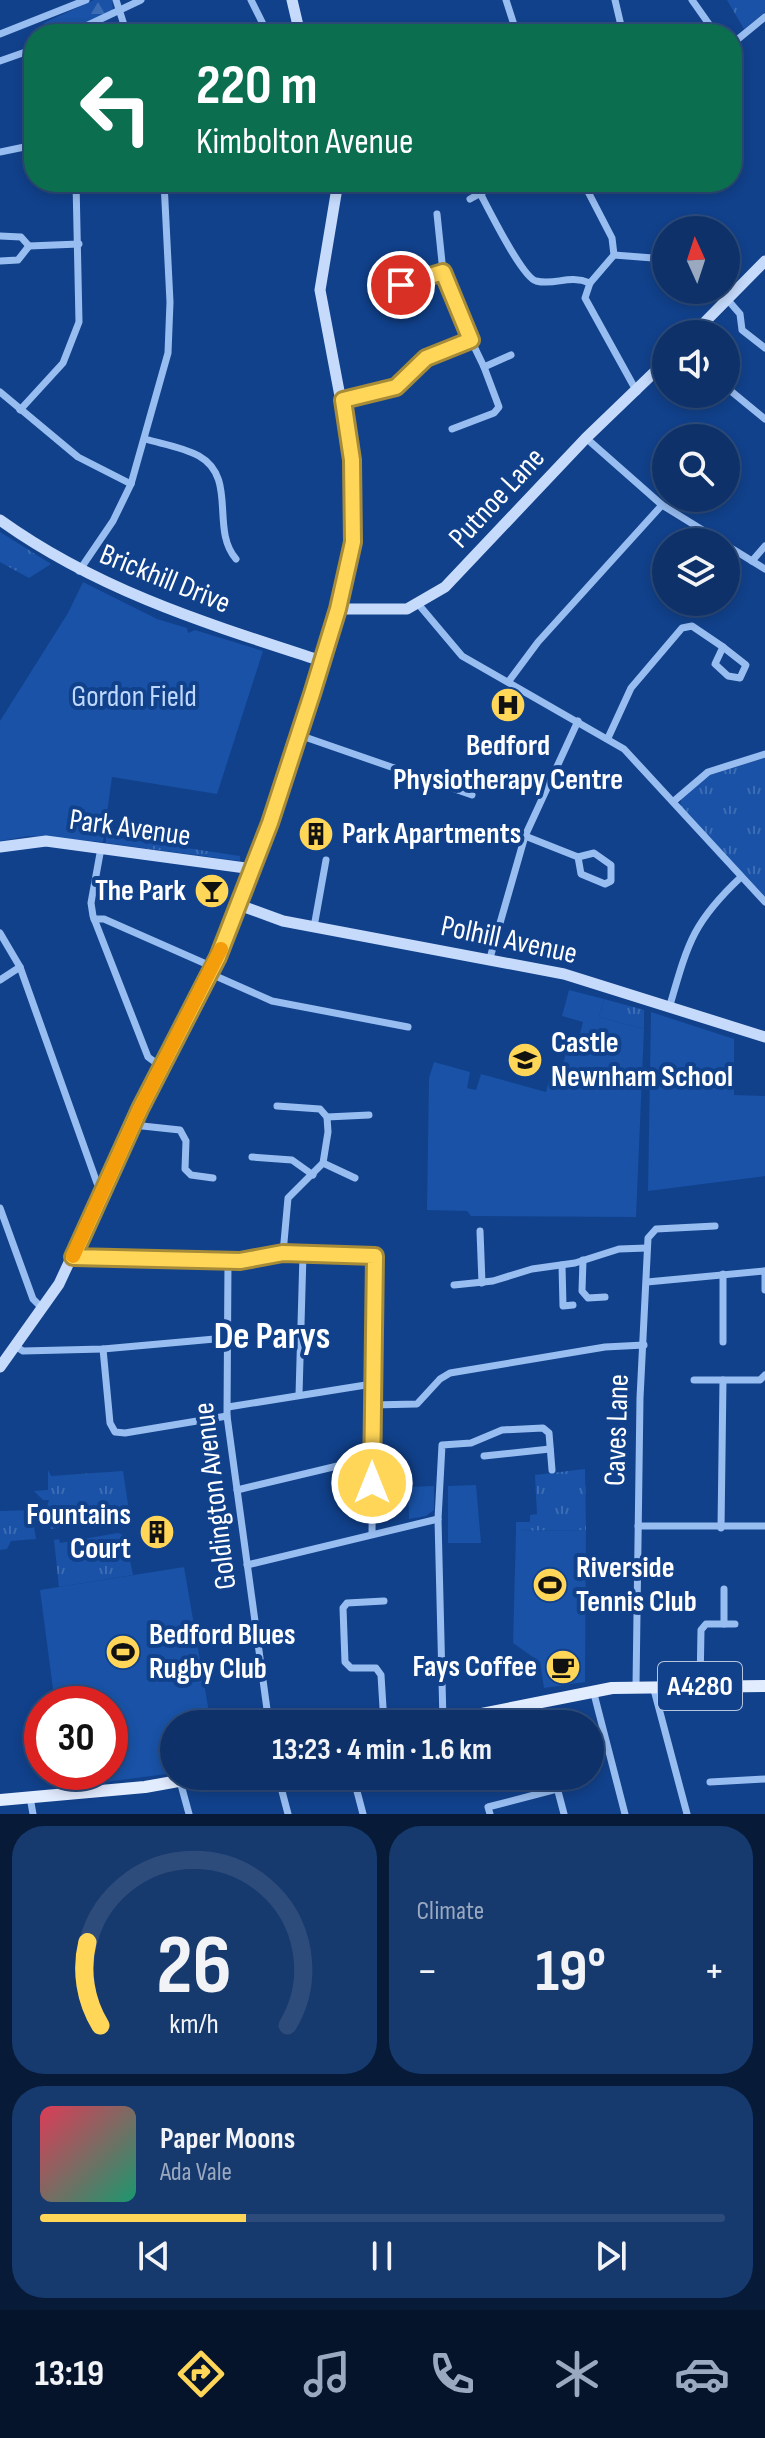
<!DOCTYPE html>
<meta charset="utf-8">
<style>
body{margin:0;font-family:"Sofia Sans Condensed",sans-serif;background:#16396e;color:#f1f3f6;height:100vh;display:flex;flex-direction:column;font-size:30px;white-space:nowrap}
*{box-sizing:border-box;margin:0}
p{font-size:26px;color:#9aa9c0}
.icon{flex:none;width:44px;height:44px;fill:none;stroke:currentColor;stroke-width:2;stroke-linecap:round;stroke-linejoin:round}
.map{position:relative;height:1814px;overflow:hidden}
.panel{display:flex;flex-direction:column;gap:12px;padding:12px;background:#071b39;flex:1}
.panel>*{flex:none}
.banner{position:absolute;left:24px;top:24px;width:718px;height:168px;border-radius:32px;box-shadow:0 4px 12px #0003,0 0 0 2px #2d4c7c;background:#0b6e4f;color:#fff;overflow:hidden}
.needle{width:52px;rotate:357deg}
.tools{position:absolute;left:652px;top:216px;display:grid;gap:16px}
.tools a{display:grid;place-items:center;width:88px;height:88px;border-radius:50%;background:#0d3168;box-shadow:0 4px 12px #0003,0 0 0 2px #2d4c7c;font-size:40px}
.speed{position:absolute;left:24px;top:1686px;display:flex;gap:16px;font-size:40px;font-weight:700;text-align:center}
.speed>*{display:grid;place-content:center;width:104px;height:104px;border-radius:50%;background:#0d3168;box-shadow:0 4px 12px #0003,0 0 0 2px #2d4c7c;line-height:1}
.speed .limit{border:12px solid #d22;background:#fff;color:#111}
.pin{position:absolute;display:grid;place-items:center;width:68px;height:68px;color:#fff;margin:-34px;border:4px solid #fff;border-radius:50%;box-shadow:0 2px 8px #0007}
.me{position:absolute;width:88px;margin:-44px;rotate:0deg;stroke-linejoin:round;filter:drop-shadow(0 0 6px #0008)}
.turn{display:flex;align-items:center;gap:28px;height:168px;padding:0 40px;font-size:36px}
.turn .icon{width:104px;height:104px;stroke-width:2.5}
.turn b{display:block;font-size:56px;line-height:68px}
.big{font-size:60px;font-weight:700;line-height:1.1}
.panel .widget{flex:1;display:flex;flex-direction:column;justify-content:center;gap:12px;min-width:0;padding:0 28px;border-radius:32px;background:#16396e}
.panel .dial{align-items:center;gap:0}
.dial svg{height:208px;overflow:visible;fill:none;stroke:#2d4c7c;stroke-width:7;stroke-linecap:round;text-anchor:middle}
.dial text{fill:#f1f3f6;stroke:none}
.song{display:flex;align-items:center;gap:24px}
.cover{width:96px;height:96px;border-radius:12px;background:linear-gradient(135deg,hsl(350 70% 55%),hsl(160 70% 35%))}
.played{height:8px;border-radius:4px;background:linear-gradient(90deg,#ffd658 30%,#2d4c7c 30%)}
.keys{display:flex;justify-content:space-around;direction:ltr}
.heat{display:flex;justify-content:space-between;align-items:center;font-size:44px;direction:ltr}
.panel .tiles{flex:1;display:grid;gap:12px;grid-template-columns:1fr 1fr}
.widget:last-child{grid-column:span 2}
.trip{position:absolute;left:160px;top:1710px;width:444px;height:80px;border-radius:40px;background:#0d3168;box-shadow:0 4px 12px #0003,0 0 0 2px #2d4c7c;font-weight:700;line-height:80px;text-align:center}
.tab-bar{display:flex;height:128px;justify-content:space-around;align-items:center;background:#05142a;color:#9aa9c0}
.tab-bar .icon{width:56px;height:56px}
.tab-bar .selected{color:#ffd658}
.tab-bar b{font-size:36px;color:#f1f3f6}
.map>svg:first-child{display:block}
</style>
<div class="map">
<svg width="765" height="1814" viewBox="0 0 765 1814">
<defs>
<pattern id="grass-tufts" width="24" height="20" patternUnits="userSpaceOnUse" patternTransform="scale(2)"><rect width="24" height="20" fill="#1952a6"/><path d="M3 7l-1-3M5 7V3M7 7l1-3M15 17l-1-3M17 17v-4M19 17l1-3" fill="none" stroke="#3c6cb3"/></pattern>
<pattern id="forest-firs" width="22" height="20" patternUnits="userSpaceOnUse" patternTransform="scale(2)"><rect width="22" height="20" fill="#1952a6"/><path d="M5 1l3.5 6h-7zM16 11l3.5 6h-7z" fill="#3c6cb3"/></pattern>
</defs>
<rect width="100%" height="100%" fill="#11418b"/>
<!-- grass -->
<g fill="url(#grass-tufts)">
<polygon points="727,0 765,0 765,12 744,29"/>
<polygon points="0,532 51,564 29,578 0,562"/>
<polygon points="765,758 765,898 680,806 682,796 710,775"/>
<polygon points="106,836 240,856 240,861 106,843"/>
<polygon points="604,999 644,1010 644,1029 599,1017"/>
<polygon points="585,1469 586,1530 516,1531 516,1522 530,1522 530,1515 537,1514 535,1475"/>
<polygon points="48,1470 51,1476 123,1471 129,1511 126,1515 51,1529 46,1511 49,1500 43,1500 34,1491 48,1490"/>
<polygon points="33,1505 38,1508 32,1514 36,1539 11,1541 7,1549 0,1550 0,1511 32,1510"/>
<polygon points="118,1533 125,1536 133,1575 59,1587 54,1540 59,1539 60,1543"/>
</g>
<!-- forest -->
<polygon fill="url(#forest-firs)" points="94,0 112,0 113,10 65,34 41,34 44,23"/>
<!-- park -->
<g fill="#1952a6">
<polygon points="83,582 157,619 187,628 188,633 195,630 263,651 217,794 112,777 103,842 29,836 0,841 0,721 68,613"/>
<polygon points="569,990 604,999 599,1017 644,1029 636,1217 471,1216 467,1211 427,1210 429,1078 434,1062 470,1072 467,1088 476,1090 481,1074 546,1092 552,1069 561,1071 570,1039 578,1041 583,1022 562,1016"/>
<polygon points="651,1012 734,1039 734,1095 765,1096 765,1176 648,1191"/>
<polygon points="476,1485 481,1543 448,1543 448,1486"/>
<polygon points="434,1486 434,1510 426,1516 409,1519 408,1487"/>
<polygon points="586,1530 585,1682 544,1688 540,1662 513,1643 516,1531"/>
<polygon points="184,1567 211,1724 174,1724 174,1773 67,1787 64,1772 110,1772 110,1704 55,1704 40,1590"/>
</g>
<g fill="none" stroke-linecap="round" stroke-linejoin="round">
<!-- street -->
<g stroke="#98bdf1" stroke-width="7">
<polyline points="116,0 127,34"/>
<polyline points="251,0 268,34"/>
<polyline points="506,0 517,34"/>
<polyline points="615,0 623,34"/>
<polyline points="692,0 716,34"/>
<polyline points="0,34 86,0"/>
<polyline points="69,34 141,0"/>
<polyline points="732,44 765,17"/>
<polyline points="0,61 34,49"/>
<polyline points="0,152 34,145"/>
<polyline points="583,182 612,238 614,255 590,283 585,298 637,392"/>
<path d="M480,193c9,17 42,84 56,88 20,5 32,-7 54,2"/>
<polyline points="470,199 490,188"/>
<polyline points="437,214 443,272 471,340"/>
<polyline points="0,236 21,237 29,246"/>
<polyline points="29,246 79,244"/>
<polyline points="614,255 653,258"/>
<polyline points="0,261 18,260 29,246"/>
<polyline points="401,285 443,272"/>
<polyline points="727,299 740,314 742,330 765,348"/>
<polyline points="726,387 765,419"/>
<polyline points="0,392 78,457 131,484"/>
<polyline points="343,400 396,387 426,358 471,340 484,367 511,355"/>
<polyline points="20,410 63,363 79,322 76,182"/>
<polyline points="452,429 494,413 499,407 484,367"/>
<polyline points="586,438 662,505 722,542"/>
<path d="M145,439c17,5 38,8 54,17 39,22 11,73 37,103"/>
<polyline points="726,545 765,569"/>
<polyline points="752,561 765,546"/>
<polyline points="79,571 113,521 131,484 168,353 170,302 164,182"/>
<polyline points="419,605 462,656 624,749 765,902"/>
<polygon points="723,647 746,665 740,678 728,676 715,664"/>
<polyline points="509,681 538,642 662,505"/>
<polyline points="299,735 472,795"/>
<polyline points="608,738 631,688 682,628 692,626 723,647"/>
<polyline points="674,801 708,772 765,754"/>
<polyline points="525,836 578,857 594,853 611,865 611,881 605,884 581,874 578,857"/>
<polyline points="101,848 91,903 93,916 148,1057 163,1068"/>
<polyline points="94,919 104,919 213,967"/>
<polyline points="314,927 326,860"/>
<polyline points="0,933 20,967 97,1183 105,1186"/>
<polyline points="490,958 525,836 578,721"/>
<polyline points="211,974 272,1001 408,1027"/>
<polyline points="0,980 20,967"/>
<path d="M670,1005c18,-62 23,-83 71,-128"/>
<polyline points="277,1106 320,1109 327,1117 328,1132 323,1163 288,1198 283,1253"/>
<polyline points="327,1117 369,1115"/>
<polyline points="133,1125 180,1130 186,1141 185,1169 191,1175 213,1178"/>
<polyline points="252,1157 292,1160 313,1175"/>
<polyline points="323,1163 355,1178"/>
<polyline points="0,1208 33,1299 42,1308"/>
<polyline points="480,1231 482,1283"/>
<polyline points="73,1257 228,1261 283,1253 375,1256 372,1534"/>
<polyline points="583,1260 582,1291 588,1298 605,1297"/>
<polyline points="228,1261 227,1416 269,1724"/>
<polyline points="562,1265 563,1306 573,1305"/>
<polyline points="765,1271 765,1290"/>
<polyline points="647,1282 765,1271"/>
<polyline points="454,1285 493,1281 532,1269 575,1263 619,1249 647,1248"/>
<polyline points="723,1342 723,1274"/>
<polyline points="15,1346 23,1351 103,1349 226,1338"/>
<polyline points="103,1349 110,1423 115,1432 125,1433 227,1416"/>
<polyline points="694,1380 760,1380 765,1375"/>
<polyline points="299,1395 303,1254"/>
<polyline points="372,1405 417,1404 440,1379 450,1373 605,1347 644,1345"/>
<polyline points="228,1407 372,1384"/>
<polyline points="484,1456 550,1449"/>
<polyline points="237,1490 371,1458"/>
<polyline points="638,1526 765,1526"/>
<polyline points="721,1528 723,1380"/>
<polyline points="247,1565 438,1519"/>
<polyline points="724,1589 724,1624"/>
<polyline points="384,1601 347,1603 343,1608 345,1662 351,1668 376,1668 381,1675 384,1724"/>
<polyline points="636,1686 640,1398 648,1238 656,1229 715,1226"/>
<polyline points="653,1686 687,1814"/>
<polyline points="700,1686 701,1630 706,1624 735,1624"/>
<polyline points="593,1690 625,1814"/>
<polyline points="535,1703 541,1724"/>
<polyline points="443,1721 438,1519 442,1445 471,1443 502,1430 543,1428 549,1433 552,1470"/>
<polyline points="278,1776 288,1814"/>
<polyline points="353,1776 363,1814"/>
<polyline points="554,1776 564,1814"/>
<polyline points="180,1781 189,1814"/>
<polyline points="710,1782 765,1779"/>
<polyline points="30,1797 33,1814"/>
<polyline points="490,1814 488,1807 557,1789"/>
</g>
<!-- secondary -->
<g stroke="#c6dbfc" stroke-width="11">
<polyline points="292,0 300,34"/>
<polyline points="693,334 765,261"/>
<path d="M0,520c99,71 208,104 322,141"/>
<polyline points="338,609 407,609 445,587 586,438 666,361"/>
<polyline points="0,847 46,841 253,869"/>
<polyline points="239,905 283,921 564,974 765,1037"/>
<polyline points="0,1367 59,1284 140,1109 211,974 270,823 338,609 353,542 352,460 320,290 338,182"/>
</g>
<!-- primary -->
<g stroke="#e2ecff" stroke-width="12">
<polyline points="431,1724 612,1688 765,1686"/>
<polyline points="0,1800 145,1787 206,1776"/>
</g>
</g>
<g fill="none" stroke-linecap="round" stroke-linejoin="round">
<defs>
<polyline id="route" points="372,1483 375,1256 283,1253 240,1261 73,1257 140,1109 218,957 270,823 312,694 338,609 353,542 352,460 343,400 396,387 426,358 471,340 443,272 401,285"/>
</defs>
<!-- route casing -->
<use href="#route" stroke="#a68b39" stroke-width="20"/>
<!-- route -->
<use href="#route" stroke="#ffd658" stroke-width="14"/>
<!-- slow -->
<polyline stroke="#f59e0b" stroke-width="14" points="73,1256 140,1109 221,949"/>
</g>
<!-- icons -->
<defs>
<symbol id="hospital-disc" viewBox="-11 -11 22 22"><circle r="9.5" fill="#ffd658" stroke="#11418b"/><path d="M-5-5h3v3.5h4V-5h3V5h-3V1.5h-4V5h-3Z" fill="#111"/></symbol>
<symbol id="building-disc" viewBox="-11 -11 22 22"><circle r="9.5" fill="#ffd658" stroke="#11418b"/><path d="M-4-6H4V6H1V3H-1V6H-4ZM-2.5-4.3h1.7v1.8h-1.7ZM.8-4.3h1.7v1.8H.8ZM-2.5-1h1.7V.8h-1.7ZM.8-1h1.7V.8H.8Z" fill="#111"/></symbol>
<symbol id="bar-disc" viewBox="-11 -11 22 22"><circle r="9.5" fill="#ffd658" stroke="#11418b"/><path d="M-6-5H6L.8 .8V4.5H3.5V6h-7V4.5H-.8V.8Z" fill="#111"/></symbol>
<symbol id="school-disc" viewBox="-11 -11 22 22"><circle r="9.5" fill="#ffd658" stroke="#11418b"/><path d="M0-5L7-2L0 1L-7-2ZM-4 1L0 2.5L4 1V4Q0 6-4 4Z" fill="#111"/></symbol>
<symbol id="stadium-disc" viewBox="-11 -11 22 22"><circle r="9.5" fill="#ffd658" stroke="#11418b"/><path d="M0-5a6.5 5 0 1 0 0 10a6.5 5 0 1 0 0-10ZM-3.5-1.8h7v3.6h-7Z" fill="#111"/></symbol>
<symbol id="cafe-disc" viewBox="-11 -11 22 22"><circle r="9.5" fill="#ffd658" stroke="#11418b"/><path d="M-5.5-4.5H6V0H3Q3 3.5 0 3.5H-2.5Q-5.5 3.5-5.5 0ZM3-3.2v2h1.7v-2ZM-6 4.5H4V6H-6Z" fill="#111"/></symbol>
</defs>
<g fill-rule="evenodd">
<use href="#hospital-disc" x="488" y="685" width="40" height="40"/>
<use href="#building-disc" x="296" y="814" width="40" height="40"/>
<use href="#bar-disc" x="192" y="871" width="40" height="40"/>
<use href="#school-disc" x="505" y="1040" width="40" height="40"/>
<use href="#building-disc" x="137" y="1512" width="40" height="40"/>
<use href="#stadium-disc" x="530" y="1565" width="40" height="40"/>
<use href="#stadium-disc" x="103" y="1632" width="40" height="40"/>
<use href="#cafe-disc" x="543" y="1647" width="40" height="40"/>
</g>
<g text-anchor="middle" dominant-baseline="central" stroke-width="8" stroke-linejoin="round" paint-order="stroke">
<!-- shield labels -->
<rect fill="#11418b" stroke="#b8c6dc" stroke-width="2" x="658" y="1662" width="84" height="48" rx="6"/>
<g font-size="28" font-weight="bold" fill="#fff">
<text x="700" y="1686">A4280</text>
</g>
<!-- street labels -->
<g font-size="30" fill="#fff" stroke="#11418b">
<text transform="translate(497 498) rotate(-47)">Putnoe Lane</text>
<text transform="translate(165 579) rotate(22)">Brickhill Drive</text>
<text transform="translate(130 828) rotate(8)">Park Avenue</text>
<text transform="translate(509 940) rotate(12)">Polhill Avenue</text>
<text transform="translate(617 1430) rotate(-88)">Caves Lane</text>
<text transform="translate(215 1496) rotate(-97)">Goldington Avenue</text>
</g>
<!-- park labels -->
<g font-size="30" fill="#bed8fd" stroke="#11418b">
<text x="134" y="697">Gordon Field</text>
</g>
<!-- poi labels -->
<g font-size="30" font-weight="bold" fill="#fff" stroke="#11418b" text-anchor="start">
<text x="508" y="746" text-anchor="middle">Bedford<tspan x="508" dy="34">Physiotherapy Centre</tspan></text>
<text x="342" y="834">Park Apartments</text>
<text x="186" y="891" text-anchor="end">The Park</text>
<text x="551" y="1043">Castle<tspan x="551" dy="34">Newnham School</tspan></text>
<text x="131" y="1515" text-anchor="end">Fountains<tspan x="131" dy="34">Court</tspan></text>
<text x="576" y="1568">Riverside<tspan x="576" dy="34">Tennis Club</tspan></text>
<text x="149" y="1635">Bedford Blues<tspan x="149" dy="34">Rugby Club</tspan></text>
<text x="537" y="1667" text-anchor="end">Fays Coffee</text>
</g>
<!-- district labels -->
<g font-size="38" font-weight="bold" fill="#fff" stroke="#11418b">
<text x="272" y="1336">De Parys</text>
</g>
</g>
</svg>
<div class="tools">
<a><svg class="needle" viewBox="-14 -14 28 28"><path d="M0-13l5 13h-10z" fill="#e53935"/><path d="M0 13l5-13h-10z" fill="#9aa9c0"/></svg></a>
<a><svg class="icon" aria-label="sound" viewBox="0 0 24 24"><path d="M4 9h4l5-4v14l-5-4H4zM17 9q2 3 0 6"/></svg></a>
<a><svg class="icon" aria-label="search" viewBox="0 0 24 24"><circle cx="10" cy="10" r="6"/><path d="M15 15l6 6"/></svg></a>
<a><svg class="icon" aria-label="layers" viewBox="0 0 24 24"><path d="M12 4l9 5-9 5-9-5zM3 14l9 5 9-5"/></svg></a>
</div>
<div class="speed"><div class="limit">30</div></div>
<div class="pin" style="left:401px;top:285px;background:#d93025"><svg class="icon" aria-label="arrive" viewBox="0 0 24 24"><path d="M6 21V4h12l-3 4 3 4H6"/></svg></div>
<svg class="me" style="left:372px;top:1483px" viewBox="-20 -20 40 40"><circle r="17" fill="#ffd658" stroke="#fff" stroke-width="3"/><path d="M0-11L8 9 0 5-8 9z" fill="#fff"/></svg>
<div class="trip">13:23 · 4 min · 1.6 km</div>
<div class="banner">
<div class="turn"><svg class="icon" aria-label="left" viewBox="0 0 24 24"><path d="M17 20v-9H6M10 6l-5 5 5 5"/></svg><div><b>220 m</b>Kimbolton Avenue</div></div>
</div>
</div>
<section class="panel">
<div class="tiles">
<div class="widget dial"><svg viewBox="0 0 100 80">
<path d="M14 69A42 42 0 1 1 86 69"/>
<path d="M14 69A42 42 0 0 1 9 37" stroke="#ffd658"/>
<text x="50" y="56" font-size="32" font-weight="700">26</text>
<text x="50" y="72" font-size="11">km/h</text>
</svg></div>
<div class="widget"><p>Climate</p>
<div class="heat"><a>−</a><b class="big">19°</b><a>+</a></div>
</div>
<div class="widget">
<div class="song"><i class="cover"></i><div><b>Paper Moons</b><p>Ada Vale</p></div></div>
<div class="played"></div>
<div class="keys"><svg class="icon" aria-label="previous" viewBox="0 0 24 24"><path d="M18 5L8 12l10 7zM5 5v14"/></svg><svg class="icon" aria-label="pause" viewBox="0 0 24 24"><path d="M8 5v14M16 5v14"/></svg><svg class="icon" aria-label="next" viewBox="0 0 24 24"><path d="M6 5l10 7-10 7zM19 5v14"/></svg></div>
</div>
</div>
</section>
<nav class="tab-bar">
<b>13:19</b>
<svg class="icon selected" aria-label="directions" viewBox="0 0 24 24"><path d="M12 3l9 9-9 9-9-9zM9 14v-3h6M13 9l2 2-2 2"/></svg>
<svg class="icon" aria-label="music" viewBox="0 0 24 24"><path d="M9 18V5l10-2v13"/><circle cx="6" cy="18" r="3"/><circle cx="16" cy="16" r="3"/></svg>
<svg class="icon" aria-label="phone" viewBox="0 0 24 24"><path d="M5 4h4l2 5-3 2q2 4 5 5l2-3 5 2v4C11 20 4 13 5 4z"/></svg>
<svg class="icon" aria-label="climate" viewBox="0 0 24 24"><path d="M12 3v18M4 7l16 10M4 17L20 7"/></svg>
<svg class="icon" aria-label="car" viewBox="0 0 24 24"><path d="M5 17H2v-5l4-1 3-4h7l3 4 3 1v5h-3M9 17h6M6 11h13"/><circle cx="7" cy="17" r="2"/><circle cx="17" cy="17" r="2"/></svg>
</nav>
